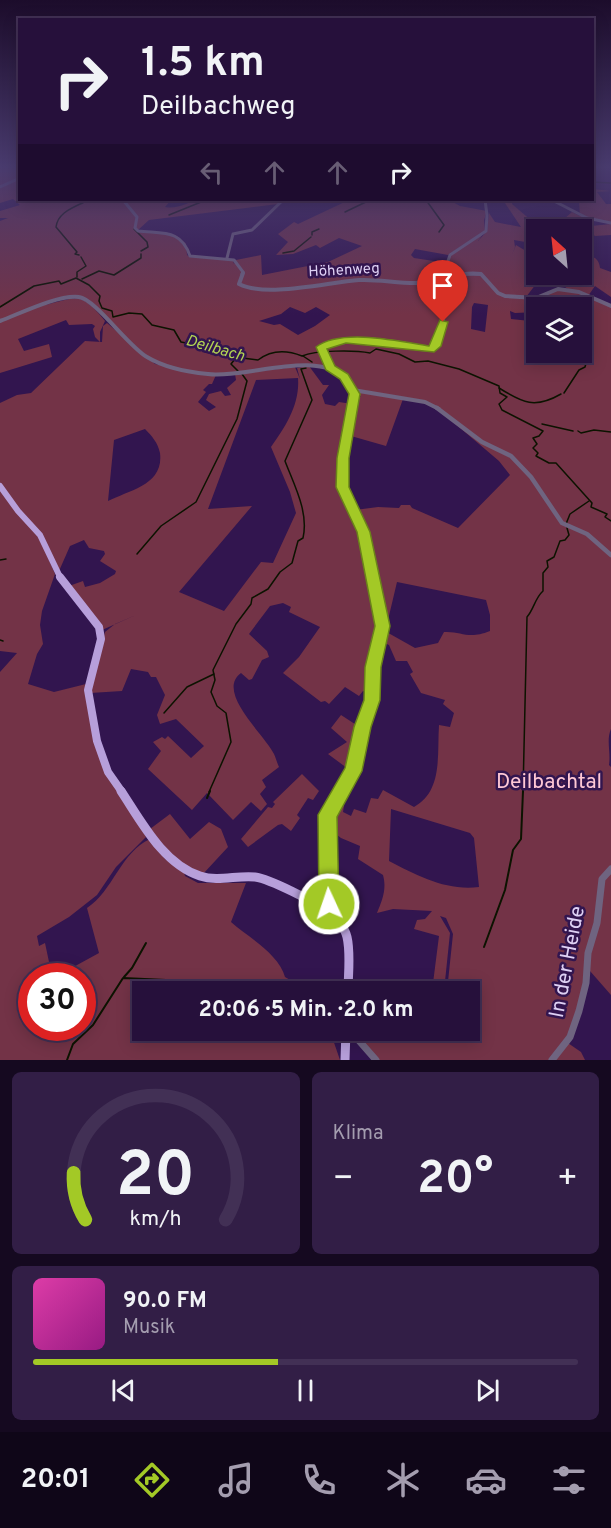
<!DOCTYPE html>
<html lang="de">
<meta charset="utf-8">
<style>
body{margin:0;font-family:Overpass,sans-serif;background:#321e46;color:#f1f3f6;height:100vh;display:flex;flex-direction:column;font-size:22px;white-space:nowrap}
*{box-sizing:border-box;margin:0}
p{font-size:20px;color:#a49daf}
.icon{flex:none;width:33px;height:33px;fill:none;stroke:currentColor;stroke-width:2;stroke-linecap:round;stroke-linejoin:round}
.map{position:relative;height:1060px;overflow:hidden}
.side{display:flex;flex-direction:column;gap:12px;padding:12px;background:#150920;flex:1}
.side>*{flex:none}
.banner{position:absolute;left:18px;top:18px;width:576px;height:183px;border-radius:0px;box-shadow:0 3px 15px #0003,0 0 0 2px #423055;background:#26103b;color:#f1f3f6;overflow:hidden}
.needle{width:39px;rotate:333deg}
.controls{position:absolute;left:526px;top:219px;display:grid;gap:12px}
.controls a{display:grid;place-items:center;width:66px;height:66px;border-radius:0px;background:#26103b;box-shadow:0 3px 15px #0003,0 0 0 2px #423055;font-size:30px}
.speed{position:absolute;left:18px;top:963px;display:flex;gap:12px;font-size:30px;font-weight:700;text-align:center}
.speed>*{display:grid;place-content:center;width:78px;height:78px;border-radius:50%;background:#26103b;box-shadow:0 3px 15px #0003,0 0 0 2px #423055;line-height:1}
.speed .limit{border:9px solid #d22;background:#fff;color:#111}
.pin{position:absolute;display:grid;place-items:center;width:51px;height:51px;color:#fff;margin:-62px -26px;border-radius:50% 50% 50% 0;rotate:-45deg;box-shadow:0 0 6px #0007}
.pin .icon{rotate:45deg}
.me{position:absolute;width:66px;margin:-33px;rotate:357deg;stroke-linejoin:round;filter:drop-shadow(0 0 4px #0008)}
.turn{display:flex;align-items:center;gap:21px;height:126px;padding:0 24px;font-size:27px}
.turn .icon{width:78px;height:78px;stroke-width:2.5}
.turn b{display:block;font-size:42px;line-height:51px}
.lanes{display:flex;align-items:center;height:57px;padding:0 24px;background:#0003;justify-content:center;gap:30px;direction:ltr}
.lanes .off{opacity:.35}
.big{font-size:45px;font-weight:700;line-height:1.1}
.side .tile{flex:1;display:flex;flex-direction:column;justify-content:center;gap:9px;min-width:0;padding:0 21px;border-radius:9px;background:#321e46}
.side .dial{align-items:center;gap:0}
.dial svg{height:156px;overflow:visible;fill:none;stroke:#423055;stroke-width:7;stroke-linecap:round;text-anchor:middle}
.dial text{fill:#f1f3f6;stroke:none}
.song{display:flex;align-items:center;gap:18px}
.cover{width:72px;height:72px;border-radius:9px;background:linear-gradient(135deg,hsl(320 70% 55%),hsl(310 70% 35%))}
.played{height:6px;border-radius:3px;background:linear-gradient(90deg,#a3c926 45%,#423055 45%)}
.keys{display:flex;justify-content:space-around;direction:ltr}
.heat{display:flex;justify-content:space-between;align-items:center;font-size:33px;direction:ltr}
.side .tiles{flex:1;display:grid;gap:12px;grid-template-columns:1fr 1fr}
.tile:last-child{grid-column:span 2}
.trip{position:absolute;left:132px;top:981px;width:348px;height:60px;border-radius:0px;background:#26103b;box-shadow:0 3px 15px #0003,0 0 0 2px #423055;font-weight:700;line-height:60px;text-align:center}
.tabs{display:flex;height:96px;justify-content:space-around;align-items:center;background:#0f0618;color:#a49daf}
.tabs .icon{width:42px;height:42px}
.tabs .current{color:#a3c926}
.tabs b{font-size:27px;color:#f1f3f6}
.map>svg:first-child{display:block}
</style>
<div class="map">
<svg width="611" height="1060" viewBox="0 0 611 1060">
<rect width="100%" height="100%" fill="#32154f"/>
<!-- green -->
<g fill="#733347" fill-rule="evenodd">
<path d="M0,166h19l1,34h151l-6,7c13,3 23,-6 36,-7 27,-3 55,0 82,0l-5,4 -129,16 -11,10 39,6 9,8 1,11 3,2 43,3 1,4 2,-4 25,-5 1,20 66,-13 34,-16 -23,-8 -19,10 -4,-3 -23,9 -17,1 12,-13 -10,-8 16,-12 4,2 51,-24h100l11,6 27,5 -3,9 1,11 -7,10 9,-10 2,-18 6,9 26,5 -18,-27h9v4l28,24 18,1 -21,1v14l-23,-4 1,7 -3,8 4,-10 15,9h6v20l6,1 -17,22 10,4 13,-9 19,-3 -9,-6 3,-7 20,-2v-18c9,-1 17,1 18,12l11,4v25l-16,-11 -7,10 23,10v423c-5,11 0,23 -2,36l2,2v228l-21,-24 -12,40 -13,30 16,11 4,8h-207l-20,-25 4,-5 68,1 -6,1v4l10,-5 36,-1v-38l-23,-1 6,-57 -7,-16 -6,-2 10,17 -6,58h-12l7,-55 -25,-7 3,-9 8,-1 7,-8 -39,-2 -16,4c5,-12 10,-24 6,-38l-25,-16 2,-13 -19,-8 -14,-11 9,-26 8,5 -1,6 8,4 3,-7 12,4 5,-15 7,1 5,-9 31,17c29,-16 23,-52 25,-82l11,2 4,-14 -11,-9 2,-4 -24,-7 -11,-19 3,-2 -6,-11h-11l-7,-16 -9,-4 3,-11 32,18 23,-5 6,-11c18,-1 24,8 46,-1v-16l-4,-15 -89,-18 -9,38 -7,6 -10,40 -1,27 -7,-2 -4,5 -14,-9 -16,17 -4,-3 -4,1 -38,-29 16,-16 21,-30 -31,-15 2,-5 -8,-4 -13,3 -21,28 18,17 2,6 -7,3 -10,19 -3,1 -8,-7c-26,19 24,62 33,81 2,4 3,9 5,13l-17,13 4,7 -6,7 7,10 -6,7 -10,-9 -18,18 -26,-27 -15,17 -44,-41 13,-18 -8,-9 9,-5 3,2 3,-3 23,22 13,-12 -28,-27 -16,5 -3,-9 8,-20 -9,-18h-5l-3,-5 -17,-3 -9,22 -32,2 15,-61 10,-8 21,-9 -34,15 -33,-44 14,-5 2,6 15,-4 15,-9 1,-3 -16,-10 5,-7 -1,-3 -15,-3 -5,-8 -14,6 -11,25 -19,-32 15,35 -13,37 -2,14 3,19 -6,10 -9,30 26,8 32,-8 10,58 50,95 -30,30 -19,28 -28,22 -32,19 2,10 6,-3 7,33h-20v52h50v-52h-25l42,-23 -12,-45c26,-17 34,-56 63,-69l15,20 19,13 1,4 13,7h48l-15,39c17,15 48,32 54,55l24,14 -167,1v38l188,1 10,29h-340v-388l17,-19 -17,-2v-248l17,-8 14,-2 54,-52 17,1 1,-16 4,-3 48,41 61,11 -4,9h-3l-6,6 3,2 -8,10 11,9 7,-4 -10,-7 3,-6 12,-3 4,5 6,-1 -4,-7 9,-8 -1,-6 60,-7 5,12 -3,-11 12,-2 14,19h6l-7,10 3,9 10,2 4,-4 13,2 -10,54v33l13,23 2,-1 -2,-3 23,-3 21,1 2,-3h9l2,3 46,20 52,-53 -11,-14 -67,-57 -29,-5 -17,47 -35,-10c-4,21 -8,42 -2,63 -15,-20 2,-75 6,-99l6,-4h-5c-20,-60 -105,-14 -150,-23 -19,-3 -41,-4 -57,-16 -18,-12 -57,-60 -74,-61 -9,0 -22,6 -30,9 32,-7 35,-15 60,16l-5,11v10l-5,-5 -2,-8 2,-3 -3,-2 -23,1 -3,-5 -48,19 6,12 25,-7 3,13 -52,16v-152l8,-3h-8v-7l20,-6 -7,-6 -13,4zM466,243l-16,12 -1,8 4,13 -3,1 -3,-14 -33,-5 -3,-3 4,-6 33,6zM474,303l14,2 -3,27 -14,-3 1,-22zM290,307l15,6 11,-6 14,8 -15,11 -17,9 -18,-11 -6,1 -15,-4 22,-7zM537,308h45v44h-45v-33l-7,2 -19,-2 -1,-8 5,2 22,-1zM298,378c2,26 -12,48 -27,69l19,45 6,21 -23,50 -12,-1 -37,49 -45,-19 73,-86 -44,3 48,-129zM145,429c7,7 13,14 15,24 4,32 -31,37 -52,48l6,-61zM391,809l79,24 4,5 5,49c-33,4 -61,-11 -90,-26z"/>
<polygon points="593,189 611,191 597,192 606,204 611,204 611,223 592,220 591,226 611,224 611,235 595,236 589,230 555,227 572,212 580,216 579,200 592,200"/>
<polygon points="341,715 361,728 351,771 328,754 347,742 331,728"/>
<polygon points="302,774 319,791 313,800 308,798 297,815 300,818 291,831 282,824 278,825 248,847 241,839 268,807 272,808 275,804 273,802"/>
<polygon points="170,814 190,839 209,822 221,829 228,847 203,874 174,859 150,829"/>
</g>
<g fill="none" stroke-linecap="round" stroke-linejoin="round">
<!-- stream-far1 -->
<g stroke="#0c1300" stroke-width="1.5">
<polyline points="592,182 611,183"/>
<polyline points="426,200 444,225 439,232"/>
<polyline points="345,212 370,200 376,200"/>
<polyline points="169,215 206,200"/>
<polyline points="134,229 147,242 148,247 141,251"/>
<polyline points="312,235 312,232 319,229"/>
<polyline points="283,253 294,251 311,237"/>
<path d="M79,255l-4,-1 2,-2 -21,-25c2,-16 20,-20 32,-27"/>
<polyline points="77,277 77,272 86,266 81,257"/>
<polyline points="82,279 99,271 114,275 141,258 141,254"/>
<polyline points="560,302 564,308"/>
<path d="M0,307l34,-21 25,-5 2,3 15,-6 13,7 11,11 -1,5 3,7 10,3 1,6 16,-4 13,1 10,11 22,5 7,12 47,9 7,6 23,3c13,-10 29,-10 44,-4 14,-6 53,-6 68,-3l6,-4 23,5 16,8 13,-1 31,8 40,17 1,7 7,4 -8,7 3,6 41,21 -4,5 -6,2 4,6 -4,4 5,5 -2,3 13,7h7l36,40 -1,4 16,7 -2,3 6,4"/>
<polyline points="303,356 312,362"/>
<polyline points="235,359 231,364 238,371"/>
<path d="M499,388c24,15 36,21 62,6"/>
<polyline points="564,393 579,370 585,367 588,356 582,347"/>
<polyline points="542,424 573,431"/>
<polyline points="578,431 581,433 594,430 611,432"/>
<polyline points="566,524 570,514 589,501"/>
<polyline points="137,554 161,526 196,502 237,419 247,381 242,374"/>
<polyline points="0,560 6,559"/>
<polyline points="0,640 3,641"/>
<polyline points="164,713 187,687 214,674"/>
<path d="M209,792l22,-50 -5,-29 -9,-7 -6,-14 4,-12 -2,-10 23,-46 15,-20 1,-6 16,-9 12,-17 12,-9 6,-22 5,-3c6,-26 -9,-53 -18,-77l27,-61 -11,-31 5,-1"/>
<path d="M523,792l4,-175c7,-8 8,-19 16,-26v-18l5,-6 -1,-6 7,-4 6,-16 5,-1 4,-5 -2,-7"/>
</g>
<!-- stream -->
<g stroke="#0c1300" stroke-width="2">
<polyline points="207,798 210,791"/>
<polyline points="484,947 505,890 513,850 521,839 523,791"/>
<polyline points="124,977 132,968 146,943"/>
<polyline points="67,1060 73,1044 93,1025 123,978 166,980 187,989 212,981"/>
</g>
<!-- minor-far4 -->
<g stroke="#6f6480" stroke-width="3">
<polyline points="0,187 20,178"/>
<path d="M123,200l14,17 -2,11 3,3c25,3 43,-2 52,25l44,4 9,12 -1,2"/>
<polyline points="552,200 587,218 611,223"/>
<polyline points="227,258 233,234 252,230 283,200"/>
<polyline points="451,274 448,261 450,255 486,231 487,215 485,200"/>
<polyline points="465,274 481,274"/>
</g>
<!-- minor-far3 -->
<g stroke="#6f6480" stroke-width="4">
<path d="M243,273l-4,11c28,14 89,-2 120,-4 18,-1 37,3 56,3 10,0 21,-2 32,-3"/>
<polyline points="451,273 452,277"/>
<path d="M0,321c19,-7 59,-27 79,-24 16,2 49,49 68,60 18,11 40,15 61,17 37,5 112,-26 137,6 8,9 10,17 8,29"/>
<path d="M330,368l-9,-21c27,-8 47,-7 76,-3 12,2 25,8 37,4 5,-8 10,-18 9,-27 -1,-8 -8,-14 -8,-23 0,-21 30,-26 46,-24l17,19 7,3 31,2 22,-9 21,3 32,14"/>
<polyline points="353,390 425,402 439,409"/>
</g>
<!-- minor-far2 -->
<g stroke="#6f6480" stroke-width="4.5">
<polyline points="353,408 343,458 342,487 363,533 372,579"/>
<polyline points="437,408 482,442 511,456 531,477 562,523 587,534 611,555"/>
</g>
<!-- minor-far1 -->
<polyline stroke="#6f6480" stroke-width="5" points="341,792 354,771 362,727 372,700 373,667 382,626 372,577"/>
<!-- minor -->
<g stroke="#6f6480" stroke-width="7">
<polyline points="328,911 327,815 342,791"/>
<polyline points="346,1034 354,1035 376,1060"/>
<polyline points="552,1060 570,1037 579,1011 586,983 588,953 597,923 602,879 611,869"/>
</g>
<!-- major-far2 -->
<polyline stroke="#b79fda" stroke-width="6" points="0,486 18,511 40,535 61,579"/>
<!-- major-far1 -->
<polyline stroke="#b79fda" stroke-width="8" points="60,577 99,627 101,639 88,690 97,741 108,772 122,792"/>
<!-- major -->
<g stroke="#b79fda" stroke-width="9">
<path d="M121,791c20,30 42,73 79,85 18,6 37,-1 55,1 15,2 60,25 74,35 7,5 16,16 18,25 4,17 1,38 1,55"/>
<polyline points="345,1060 346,1030"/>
</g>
</g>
<!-- sky -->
<linearGradient id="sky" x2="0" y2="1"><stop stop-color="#1c0c2b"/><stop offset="0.53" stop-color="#493b6e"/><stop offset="1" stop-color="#493b6e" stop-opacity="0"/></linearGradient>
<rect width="611" height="315" fill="url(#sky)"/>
<!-- route -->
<path fill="#a3c926" stroke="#6a8319" stroke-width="1.5" d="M440,320l8,2 -7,24 -7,6 -88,-9 -19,6 8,17 13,8 12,20 -11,64v29l21,45 20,94 -9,41 -1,33 -9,27 -9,44 -25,46 2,87 -3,7 -7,3 -7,-3 -3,-7 -1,-89 27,-47 9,-41 10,-27 1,-33 10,-41 -18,-94 -21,-45 1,-29 12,-64 -9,-15 -14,-9 -10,-23c25,-19 83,-6 113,-1z"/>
<g text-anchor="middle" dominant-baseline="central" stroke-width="5" stroke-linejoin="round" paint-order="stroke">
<!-- far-street labels -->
<g font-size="15" fill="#ded0f4" stroke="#32154f">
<text transform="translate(344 271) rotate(-3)">Höhenweg</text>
</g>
<!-- far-water labels -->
<g font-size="16" font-style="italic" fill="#b2d453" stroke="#32154f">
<text transform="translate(215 349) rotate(16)">Deilbach</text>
</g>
<!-- near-park labels -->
<g font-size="21" fill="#ffc8d5" stroke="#32154f">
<text x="549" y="782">Deilbachtal</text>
</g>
<!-- near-street labels -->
<g font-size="21" fill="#ded0f4" stroke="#32154f">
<text transform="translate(568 962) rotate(-79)">In der Heide</text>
</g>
</g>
</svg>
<div class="controls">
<a><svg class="needle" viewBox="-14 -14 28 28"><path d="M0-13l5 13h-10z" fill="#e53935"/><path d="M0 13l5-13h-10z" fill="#a49daf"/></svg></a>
<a><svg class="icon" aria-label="layers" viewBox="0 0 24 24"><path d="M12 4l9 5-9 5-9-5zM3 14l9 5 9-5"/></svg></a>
</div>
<div class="speed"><div class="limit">30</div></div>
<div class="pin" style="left:443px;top:322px;background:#d93025"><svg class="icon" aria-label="arrive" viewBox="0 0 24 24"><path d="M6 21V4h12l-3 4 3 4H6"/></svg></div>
<svg class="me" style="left:329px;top:904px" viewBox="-20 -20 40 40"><circle r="17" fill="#a3c926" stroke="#fff" stroke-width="3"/><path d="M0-11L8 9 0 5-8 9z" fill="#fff"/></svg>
<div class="trip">20:06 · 5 Min. · 2.0 km</div>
<div class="banner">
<div class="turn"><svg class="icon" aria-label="right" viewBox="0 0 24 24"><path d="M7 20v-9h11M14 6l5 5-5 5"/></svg><div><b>1.5 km</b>Deilbachweg</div></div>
<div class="lanes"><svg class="icon off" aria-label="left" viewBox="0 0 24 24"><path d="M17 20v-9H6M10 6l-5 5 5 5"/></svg><svg class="icon off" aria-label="ahead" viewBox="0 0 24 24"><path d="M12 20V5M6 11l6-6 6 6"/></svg><svg class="icon off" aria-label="ahead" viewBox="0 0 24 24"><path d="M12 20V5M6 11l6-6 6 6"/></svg><svg class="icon" aria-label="right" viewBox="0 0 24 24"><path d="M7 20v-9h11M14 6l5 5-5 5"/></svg></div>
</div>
</div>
<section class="side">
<div class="tiles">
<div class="tile dial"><svg viewBox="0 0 100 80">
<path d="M14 69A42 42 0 1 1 86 69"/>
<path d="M14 69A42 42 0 0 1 8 45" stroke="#a3c926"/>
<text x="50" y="56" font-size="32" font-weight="700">20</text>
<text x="50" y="72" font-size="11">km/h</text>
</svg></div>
<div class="tile"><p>Klima</p>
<div class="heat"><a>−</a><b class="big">20°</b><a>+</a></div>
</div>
<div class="tile">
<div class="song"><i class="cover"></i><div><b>90.0 FM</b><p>Musik</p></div></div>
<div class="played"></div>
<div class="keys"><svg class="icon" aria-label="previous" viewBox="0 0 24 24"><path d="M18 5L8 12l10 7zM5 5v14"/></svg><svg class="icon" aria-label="pause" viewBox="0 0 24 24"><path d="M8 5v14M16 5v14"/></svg><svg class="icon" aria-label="next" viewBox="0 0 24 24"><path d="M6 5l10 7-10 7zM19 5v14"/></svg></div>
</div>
</div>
</section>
<nav class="tabs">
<b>20:01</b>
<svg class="icon current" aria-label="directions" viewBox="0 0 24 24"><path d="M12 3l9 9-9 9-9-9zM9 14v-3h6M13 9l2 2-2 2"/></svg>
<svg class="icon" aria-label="music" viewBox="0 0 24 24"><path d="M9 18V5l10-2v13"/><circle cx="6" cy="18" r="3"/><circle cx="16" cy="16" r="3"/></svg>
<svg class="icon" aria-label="phone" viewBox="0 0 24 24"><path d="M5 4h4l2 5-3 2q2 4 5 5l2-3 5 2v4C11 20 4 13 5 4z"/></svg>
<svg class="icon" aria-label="climate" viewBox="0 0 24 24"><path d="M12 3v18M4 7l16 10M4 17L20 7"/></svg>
<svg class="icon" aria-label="car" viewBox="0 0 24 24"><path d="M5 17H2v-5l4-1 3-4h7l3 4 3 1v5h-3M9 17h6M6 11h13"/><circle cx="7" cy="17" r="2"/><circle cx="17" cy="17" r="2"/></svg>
<svg class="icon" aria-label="filters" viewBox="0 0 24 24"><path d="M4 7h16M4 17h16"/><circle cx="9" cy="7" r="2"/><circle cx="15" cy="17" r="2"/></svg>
</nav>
